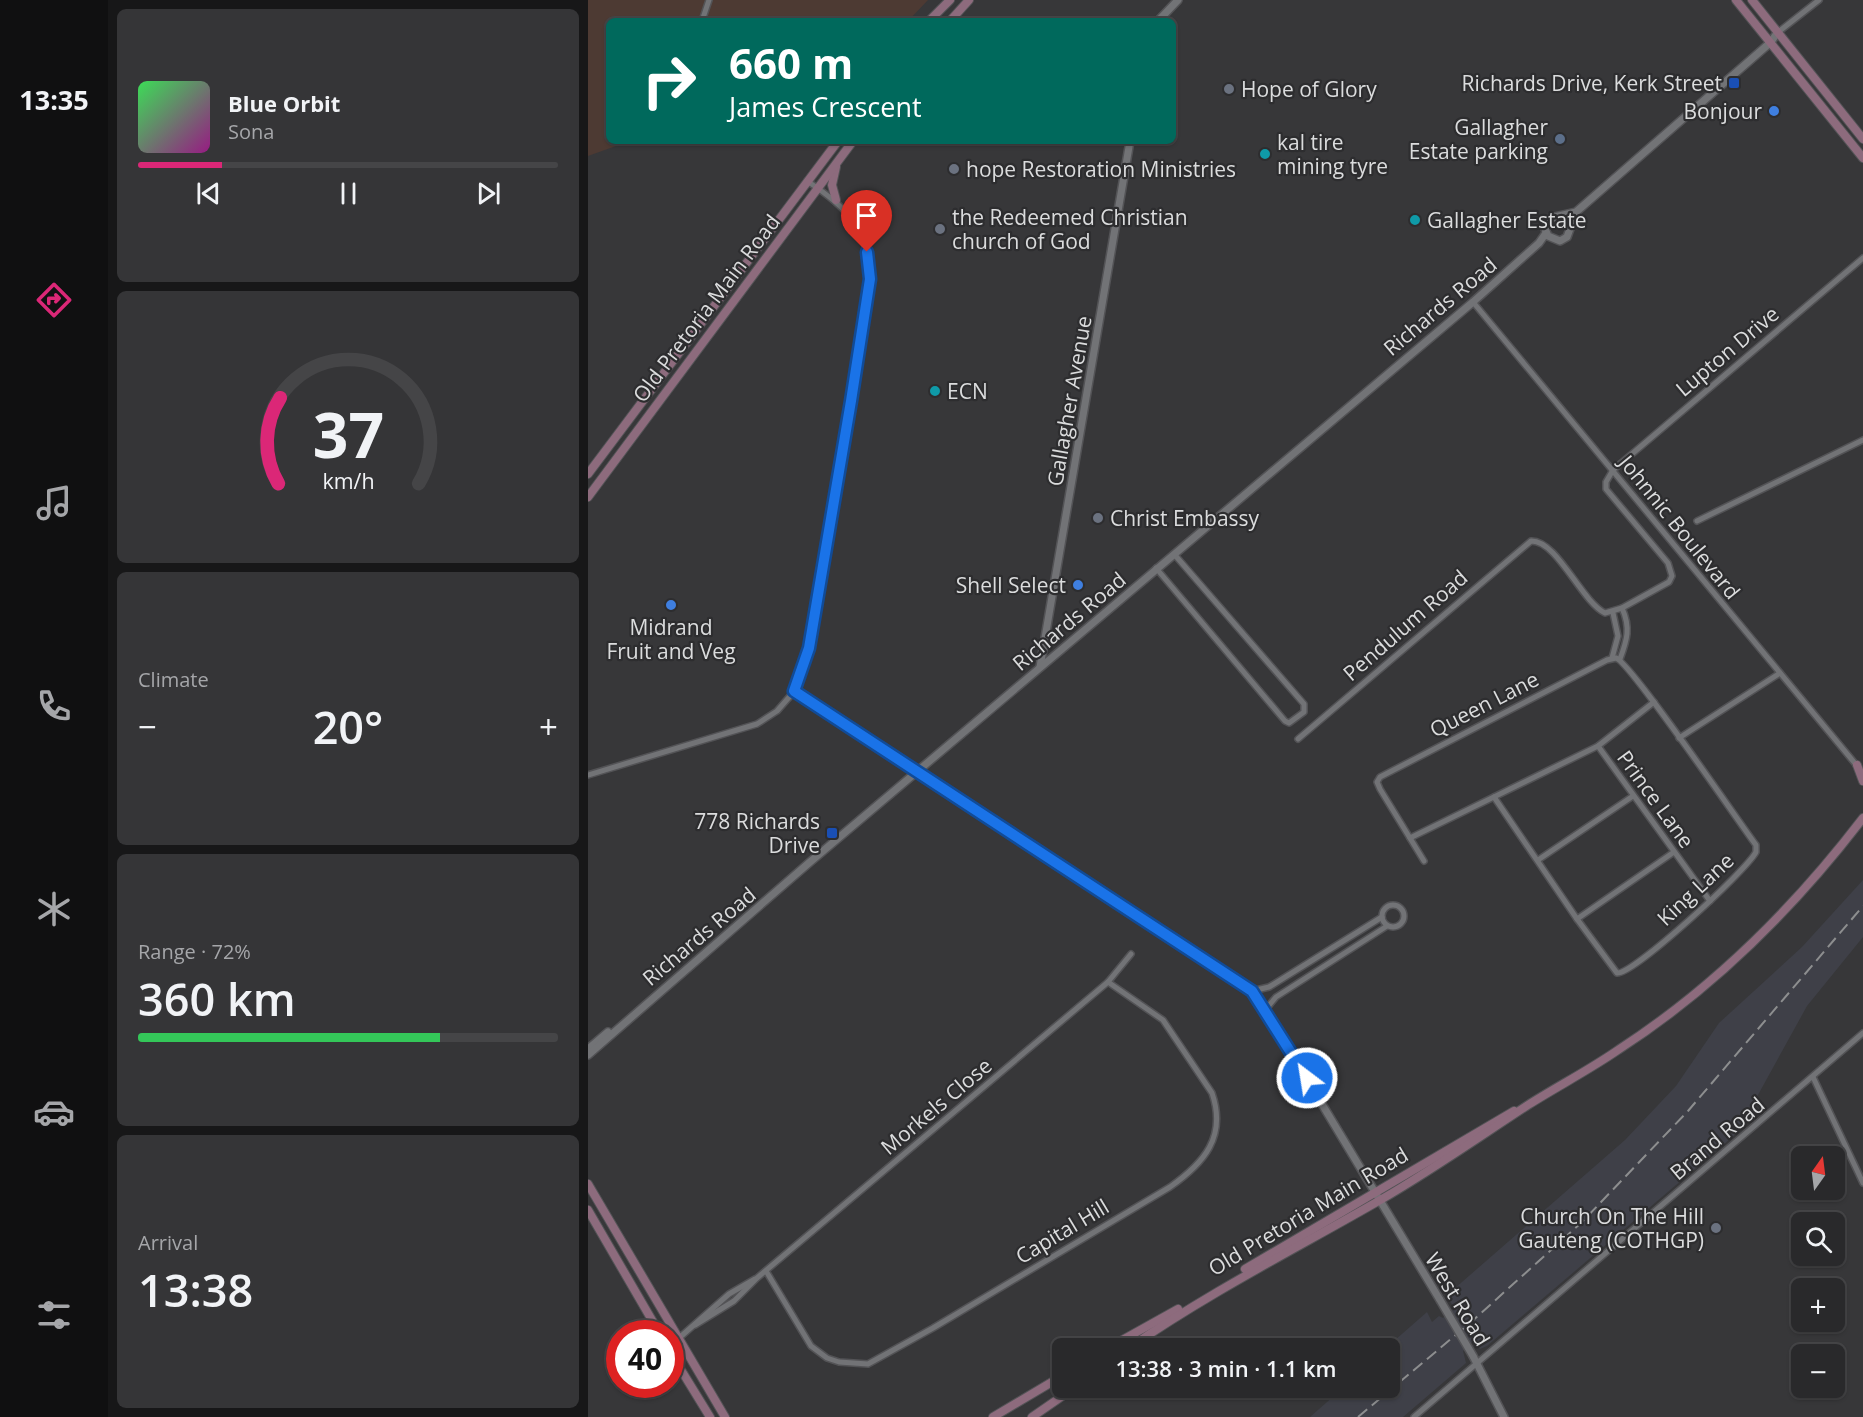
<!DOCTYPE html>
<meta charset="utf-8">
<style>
body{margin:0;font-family:"Open Sans",sans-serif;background:#353537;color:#f1f3f6;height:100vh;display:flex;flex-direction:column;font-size:22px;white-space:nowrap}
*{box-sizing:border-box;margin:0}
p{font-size:20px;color:#a5a6a9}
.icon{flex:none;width:33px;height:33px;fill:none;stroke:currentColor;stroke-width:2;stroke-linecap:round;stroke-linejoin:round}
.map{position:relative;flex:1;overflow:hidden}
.drawer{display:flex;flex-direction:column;gap:9px;padding:9px;background:#171718;width:480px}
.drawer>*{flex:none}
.banner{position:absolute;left:18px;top:18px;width:570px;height:126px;border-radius:9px;box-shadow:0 2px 4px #0004,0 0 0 2px #454547;background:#00695c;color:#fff;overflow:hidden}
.needle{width:39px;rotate:14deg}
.fabs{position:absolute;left:1203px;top:1146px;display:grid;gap:12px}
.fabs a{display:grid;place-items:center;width:54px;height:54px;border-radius:9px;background:#29292b;box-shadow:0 2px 4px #0004,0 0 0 2px #454547;font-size:30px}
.speed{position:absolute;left:18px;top:1320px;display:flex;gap:12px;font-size:30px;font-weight:700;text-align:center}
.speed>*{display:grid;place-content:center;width:78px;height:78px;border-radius:50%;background:#29292b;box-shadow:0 2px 4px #0004,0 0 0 2px #454547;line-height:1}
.speed .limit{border:9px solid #d22;background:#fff;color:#111}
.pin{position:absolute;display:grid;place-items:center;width:51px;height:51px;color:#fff;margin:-62px -26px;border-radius:50% 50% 50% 0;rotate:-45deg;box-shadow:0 0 6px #0007}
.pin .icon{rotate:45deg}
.me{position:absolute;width:66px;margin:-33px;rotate:329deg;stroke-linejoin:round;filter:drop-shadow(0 0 4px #0008)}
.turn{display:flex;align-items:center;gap:21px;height:126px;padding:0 24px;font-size:27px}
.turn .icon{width:78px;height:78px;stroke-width:2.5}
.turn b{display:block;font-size:42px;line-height:51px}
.big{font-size:45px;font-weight:600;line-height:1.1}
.drawer .widget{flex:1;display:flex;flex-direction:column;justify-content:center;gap:9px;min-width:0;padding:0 21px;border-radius:9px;background:#353537}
.drawer .dial{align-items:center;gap:0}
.dial svg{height:156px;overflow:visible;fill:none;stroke:#454547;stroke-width:7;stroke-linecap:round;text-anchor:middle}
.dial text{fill:#f1f3f6;stroke:none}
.song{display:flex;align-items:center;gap:18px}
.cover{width:72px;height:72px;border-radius:9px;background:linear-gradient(135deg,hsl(130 70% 55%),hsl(310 70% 35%))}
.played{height:6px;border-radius:3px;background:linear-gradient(90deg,#db2777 20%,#454547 20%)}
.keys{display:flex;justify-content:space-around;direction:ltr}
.heat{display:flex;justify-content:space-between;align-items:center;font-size:33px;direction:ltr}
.charge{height:9px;border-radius:4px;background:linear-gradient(90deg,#34c759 72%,#454547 0)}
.trip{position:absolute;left:464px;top:1338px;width:348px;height:60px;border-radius:9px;background:#29292b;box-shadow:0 2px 4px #0004,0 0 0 2px #454547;font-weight:600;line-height:60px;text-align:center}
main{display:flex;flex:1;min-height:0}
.dock{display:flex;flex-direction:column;width:108px;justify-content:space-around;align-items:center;background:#101011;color:#a5a6a9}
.dock .icon{width:42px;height:42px}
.dock .on{color:#db2777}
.dock b{font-size:27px;color:#f1f3f6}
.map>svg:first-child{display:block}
</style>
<main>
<nav class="dock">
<b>13:35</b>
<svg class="icon on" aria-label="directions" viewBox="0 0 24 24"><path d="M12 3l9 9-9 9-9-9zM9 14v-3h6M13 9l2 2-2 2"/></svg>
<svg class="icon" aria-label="music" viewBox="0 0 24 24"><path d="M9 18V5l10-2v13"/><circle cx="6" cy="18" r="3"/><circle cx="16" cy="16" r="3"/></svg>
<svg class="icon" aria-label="phone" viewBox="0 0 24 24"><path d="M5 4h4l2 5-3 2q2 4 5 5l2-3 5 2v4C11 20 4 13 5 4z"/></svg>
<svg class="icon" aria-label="climate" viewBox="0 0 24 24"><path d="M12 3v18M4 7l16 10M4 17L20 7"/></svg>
<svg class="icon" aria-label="car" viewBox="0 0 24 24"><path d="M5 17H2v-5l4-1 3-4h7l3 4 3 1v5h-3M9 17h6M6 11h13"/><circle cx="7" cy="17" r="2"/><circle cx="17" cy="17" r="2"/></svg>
<svg class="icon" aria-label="filters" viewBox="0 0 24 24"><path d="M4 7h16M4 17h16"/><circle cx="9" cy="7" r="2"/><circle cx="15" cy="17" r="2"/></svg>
</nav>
<section class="drawer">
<div class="widget">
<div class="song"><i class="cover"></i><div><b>Blue Orbit</b><p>Sona</p></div></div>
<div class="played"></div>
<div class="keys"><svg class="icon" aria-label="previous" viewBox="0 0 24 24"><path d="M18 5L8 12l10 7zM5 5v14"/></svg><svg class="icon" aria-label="pause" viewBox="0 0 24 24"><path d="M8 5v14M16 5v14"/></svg><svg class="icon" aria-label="next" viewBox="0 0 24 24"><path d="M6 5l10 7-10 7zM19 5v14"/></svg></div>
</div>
<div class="widget dial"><svg viewBox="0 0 100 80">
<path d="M14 69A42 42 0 1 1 86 69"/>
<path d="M14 69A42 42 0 0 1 15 25" stroke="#db2777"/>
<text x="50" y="56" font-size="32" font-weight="700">37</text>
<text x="50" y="72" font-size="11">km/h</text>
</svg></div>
<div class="widget"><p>Climate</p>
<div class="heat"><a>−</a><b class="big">20°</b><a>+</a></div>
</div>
<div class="widget"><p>Range · 72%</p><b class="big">360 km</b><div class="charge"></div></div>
<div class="widget"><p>Arrival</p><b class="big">13:38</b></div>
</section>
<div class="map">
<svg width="1275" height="1417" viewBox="0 0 1275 1417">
<rect width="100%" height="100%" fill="#373739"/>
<!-- commercial -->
<polygon fill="#4d3a33" points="0,0 340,0 320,21 21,21 21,141 42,141 0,156"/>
<!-- built -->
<polygon fill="#3f4048" points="1275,880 1275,937 1219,1006 1149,1133 899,1346 892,1349 885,1341 875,1351 878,1363 815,1417 722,1417 755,1388 801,1388 801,1348 798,1348 839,1312 844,1322 851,1316 855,1318 866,1307 860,1299 866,1289 1037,1140 1088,1086 1131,1023 1214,947"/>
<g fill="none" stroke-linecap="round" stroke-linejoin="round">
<defs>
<g id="minor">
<polyline points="114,21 121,0"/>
<polyline points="1189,33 1231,0"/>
<polyline points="885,302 1270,767"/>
<polyline points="1109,521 1275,440"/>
<polyline points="568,568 697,721 701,723 716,712 716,704 586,554"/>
<polyline points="1024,658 1030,636 1025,613"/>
<path d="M1032,659c7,-19 11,-31 2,-51"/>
<polyline points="206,691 329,771"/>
<polyline points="1091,738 1192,673"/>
<path d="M710,739l233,-198c26,-1 50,60 74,72l17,-5 47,-26 3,-6 -4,-13 -62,-74v-7l7,-12 250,-212"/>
<polyline points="1010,746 1122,901"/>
<path d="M0,775l169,-51 20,-13 14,-16 18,-47 61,-369c-1,-50 -23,-72 -63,-98"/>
<polyline points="822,838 1010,746 1066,702"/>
<polyline points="950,860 1045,796"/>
<path d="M836,861l-44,-72 -3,-7 3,-5 227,-117 9,-2c14,4 122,163 140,187v7c-10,19 -123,123 -139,121l-40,-54 -83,-122"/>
<circle cx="805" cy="916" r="11"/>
<polyline points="989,919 1086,852"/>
<polyline points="664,991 681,987 794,917"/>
<polyline points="678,1009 688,997 799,926"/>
<polyline points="1225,1077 1275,1183"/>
<path d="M178,1271l45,75 16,12 12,4 29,2 65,-36 237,-141c34,-24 57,-50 42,-94l-49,-73 -55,-38"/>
<polyline points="107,1325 146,1301 169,1278 520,982 543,954"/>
<polyline points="82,1346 141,1294 167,1279"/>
<polyline points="826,1417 1275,1033"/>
</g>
<g id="tertiary">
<polyline points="570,21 590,0"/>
<polyline points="988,212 962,218 957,229 960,236 972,241 979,237 988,212 1183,42 1189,33"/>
<polyline points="452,667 542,141"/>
<polyline points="329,771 667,993 852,1300"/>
<polyline points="0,1049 20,1032"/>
<polyline points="0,1055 222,862 885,302 951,243 958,233"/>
<polyline points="885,1356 916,1417"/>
</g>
<g id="secondary">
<polyline points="1148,0 1275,158"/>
<polyline points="1164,0 1275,139"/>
<polyline points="341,21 362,0"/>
<polyline points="362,21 381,0"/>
<polyline points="248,200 244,185 248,167"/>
<polyline points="0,474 250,141"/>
<polyline points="0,497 265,141"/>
<polyline points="1269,765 1275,781"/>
<polyline points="0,1184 137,1417"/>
<polyline points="0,1210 72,1334"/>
<polyline points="657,1269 926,1111"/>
<polyline points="520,1348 590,1309"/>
<path d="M541,1348c81,-56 168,-100 253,-149 50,-29 97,-62 146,-94 30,-19 61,-35 90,-55 96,-62 176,-142 245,-232"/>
<polyline points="82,1352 122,1417"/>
<polyline points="405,1417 474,1376"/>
<polyline points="444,1417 486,1388"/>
</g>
</defs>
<!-- minor casing -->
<use href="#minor" stroke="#535356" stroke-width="8"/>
<!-- tertiary casing -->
<use href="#tertiary" stroke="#535356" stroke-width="10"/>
<!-- secondary casing -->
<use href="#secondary" stroke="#535356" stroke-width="10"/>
<!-- minor -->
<use href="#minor" stroke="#727376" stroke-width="5"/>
<!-- tertiary -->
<use href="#tertiary" stroke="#727376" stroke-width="7"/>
<!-- secondary -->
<use href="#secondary" stroke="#8d6b7d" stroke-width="8"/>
<!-- rail -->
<polyline stroke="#8d8e8f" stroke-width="2" stroke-dasharray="12 6" stroke-linecap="butt" points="770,1417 882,1323 993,1223 1100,1111 1275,906"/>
<defs>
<polyline id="tertiary-bridge" points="852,1300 885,1356"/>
</defs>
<!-- tertiary-bridge casing -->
<use href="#tertiary-bridge" stroke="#535356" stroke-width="10" stroke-linecap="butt"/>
<!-- tertiary-bridge -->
<use href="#tertiary-bridge" stroke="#727376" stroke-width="7"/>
</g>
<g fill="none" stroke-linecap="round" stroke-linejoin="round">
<defs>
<polyline id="route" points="279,252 282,279 263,401 221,648 206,691 664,991 719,1078"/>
</defs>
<!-- route casing -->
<use href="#route" stroke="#114b97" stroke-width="15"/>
<!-- route -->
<use href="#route" stroke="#1a73e8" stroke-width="10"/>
</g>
<!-- markers -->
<g fill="#1a4fb4" stroke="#2d2d2f" stroke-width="2">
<rect x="1140" y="77" width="12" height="12" rx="3"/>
<rect x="238" y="827" width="12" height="12" rx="3"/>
</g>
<g fill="#6b7280" stroke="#2d2d2f" stroke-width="2">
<circle cx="641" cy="89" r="6"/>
<circle cx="366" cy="169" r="6"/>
<circle cx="352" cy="229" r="6"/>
<circle cx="510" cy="518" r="6"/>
<circle cx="1128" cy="1228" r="6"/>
</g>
<g fill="#3f7fe0" stroke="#2d2d2f" stroke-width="2">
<circle cx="1186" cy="111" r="6"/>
<circle cx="490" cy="585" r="6"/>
<circle cx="83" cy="605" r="6"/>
</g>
<circle fill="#5c6f8a" stroke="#2d2d2f" stroke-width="2" cx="972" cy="139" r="6"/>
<g fill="#0f9aa8" stroke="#2d2d2f" stroke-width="2">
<circle cx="677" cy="154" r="6"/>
<circle cx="827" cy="220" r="6"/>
<circle cx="347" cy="391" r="6"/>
</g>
<g text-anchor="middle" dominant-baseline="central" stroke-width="4.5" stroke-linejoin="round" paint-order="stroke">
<!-- poi labels -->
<g font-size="21" fill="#dbdcdd" stroke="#2d2d2f" text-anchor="start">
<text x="1134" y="83" text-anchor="end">Richards Drive, Kerk Street</text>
<text x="653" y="89">Hope of Glory</text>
<text x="1174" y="111" text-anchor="end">Bonjour</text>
<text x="960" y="127" text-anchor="end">Gallagher<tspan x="960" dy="24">Estate parking</tspan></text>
<text x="689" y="142">kal tire<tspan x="689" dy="24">mining tyre</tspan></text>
<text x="378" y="169">hope Restoration Ministries</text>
<text x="364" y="217">the Redeemed Christian<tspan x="364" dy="24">church of God</tspan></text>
<text x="839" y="220">Gallagher Estate</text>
<text x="359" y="391">ECN</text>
<text x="522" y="518">Christ Embassy</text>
<text x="478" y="585" text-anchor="end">Shell Select</text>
<text x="83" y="627" text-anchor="middle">Midrand<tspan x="83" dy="24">Fruit and Veg</tspan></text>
<text x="232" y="821" text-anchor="end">778 Richards<tspan x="232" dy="24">Drive</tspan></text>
<text x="1116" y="1216" text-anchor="end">Church On The Hill<tspan x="1116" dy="24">Gauteng (COTHGP)</tspan></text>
</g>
<!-- street labels -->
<g font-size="21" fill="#dbdcdd" stroke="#2d2d2f">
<text transform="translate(852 306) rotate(-40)">Richards Road</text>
<text transform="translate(118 308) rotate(-53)">Old Pretoria Main Road</text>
<text transform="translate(1139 351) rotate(-40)">Lupton Drive</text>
<text transform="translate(481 401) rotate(-80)">Gallagher Avenue</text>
<text transform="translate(1092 527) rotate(51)">Johnnic Boulevard</text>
<text transform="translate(481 621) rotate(-40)">Richards Road</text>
<text transform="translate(817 625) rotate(-41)">Pendulum Road</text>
<text transform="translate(896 704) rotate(-27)">Queen Lane</text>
<text transform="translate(1068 799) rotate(54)">Prince Lane</text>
<text transform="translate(1107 889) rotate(-43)">King Lane</text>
<text transform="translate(111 936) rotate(-40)">Richards Road</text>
<text transform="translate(348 1106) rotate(-40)">Morkels Close</text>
<text transform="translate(1129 1138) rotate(-40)">Brand Road</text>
<text transform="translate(720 1211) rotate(-31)">Old Pretoria Main Road</text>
<text transform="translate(474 1231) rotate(-31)">Capital Hill</text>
<text transform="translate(870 1299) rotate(59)">West Road</text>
</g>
</g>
</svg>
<div class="fabs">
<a><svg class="needle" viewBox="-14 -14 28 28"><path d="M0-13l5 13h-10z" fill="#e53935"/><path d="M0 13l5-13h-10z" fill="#a5a6a9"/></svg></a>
<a><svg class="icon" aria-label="search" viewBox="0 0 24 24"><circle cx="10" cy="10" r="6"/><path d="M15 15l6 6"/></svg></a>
<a>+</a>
<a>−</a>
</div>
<div class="speed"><div class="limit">40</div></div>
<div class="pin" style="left:279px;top:252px;background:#d93025"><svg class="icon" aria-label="arrive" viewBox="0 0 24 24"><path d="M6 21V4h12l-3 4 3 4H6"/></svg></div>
<svg class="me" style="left:719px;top:1078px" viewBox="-20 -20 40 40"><circle r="17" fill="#1a73e8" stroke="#fff" stroke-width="3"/><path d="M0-11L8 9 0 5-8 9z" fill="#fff"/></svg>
<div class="trip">13:38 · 3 min · 1.1 km</div>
<div class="banner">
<div class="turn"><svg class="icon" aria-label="right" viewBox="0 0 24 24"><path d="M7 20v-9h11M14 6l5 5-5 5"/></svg><div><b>660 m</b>James Crescent</div></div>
</div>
</div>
</main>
